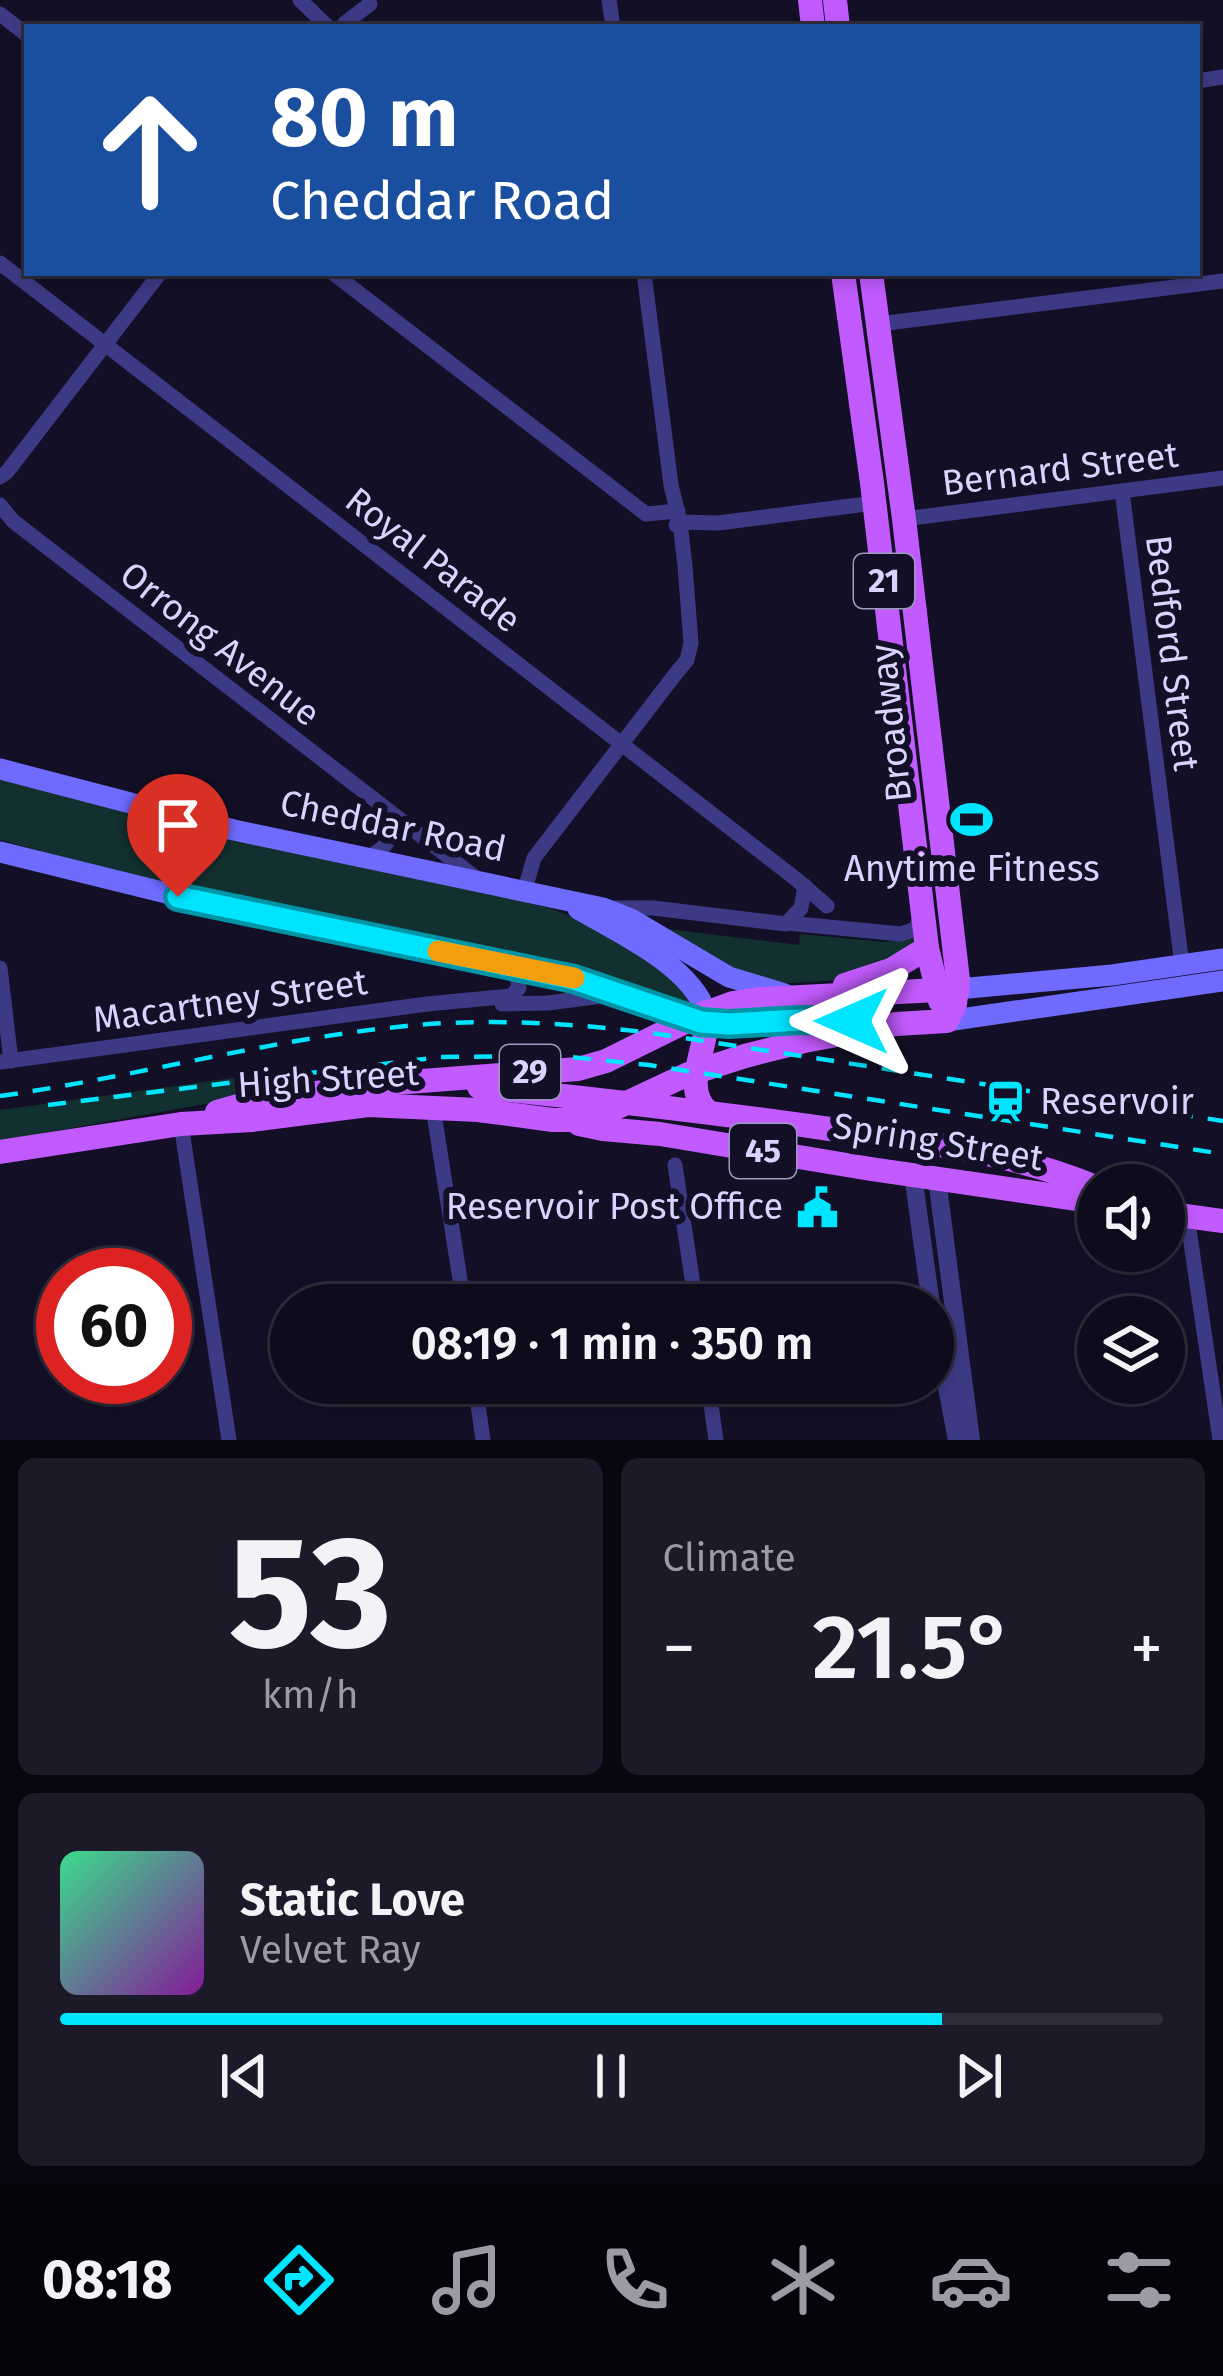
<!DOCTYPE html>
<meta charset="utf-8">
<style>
body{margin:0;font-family:"Fira Sans",sans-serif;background:#1c1929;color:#f1f3f6;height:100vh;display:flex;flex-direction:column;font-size:45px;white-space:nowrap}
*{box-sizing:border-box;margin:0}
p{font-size:39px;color:#9b9ba3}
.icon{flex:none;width:66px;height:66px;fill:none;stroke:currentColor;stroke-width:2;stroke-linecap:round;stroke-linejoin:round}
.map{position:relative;height:1440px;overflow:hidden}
.sheet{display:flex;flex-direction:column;gap:18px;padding:18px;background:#08060f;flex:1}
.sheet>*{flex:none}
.guide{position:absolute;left:24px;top:24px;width:1176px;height:252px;border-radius:0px;box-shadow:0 6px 18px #0003,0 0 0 3px #2e2b3b;background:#1a4fa0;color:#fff;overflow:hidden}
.buttons{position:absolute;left:1077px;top:1164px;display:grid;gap:24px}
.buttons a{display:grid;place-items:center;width:108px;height:108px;border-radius:50%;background:#0e0b1c;box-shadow:0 6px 18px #0003,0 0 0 3px #2e2b3b;font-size:60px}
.speed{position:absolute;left:36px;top:1248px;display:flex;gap:24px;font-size:60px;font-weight:700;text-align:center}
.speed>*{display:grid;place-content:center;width:156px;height:156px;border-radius:50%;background:#0e0b1c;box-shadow:0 6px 18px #0003,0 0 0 3px #2e2b3b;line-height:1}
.speed .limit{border:18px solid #d22;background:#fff;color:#111}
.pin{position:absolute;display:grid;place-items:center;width:102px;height:102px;color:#fff;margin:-123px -51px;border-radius:50% 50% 50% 0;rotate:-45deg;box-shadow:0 0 12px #0007}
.pin .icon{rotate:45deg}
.me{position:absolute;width:132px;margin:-66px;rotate:270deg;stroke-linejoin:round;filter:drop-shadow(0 0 9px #0008)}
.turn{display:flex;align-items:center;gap:42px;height:252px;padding:0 48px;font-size:54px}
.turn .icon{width:156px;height:156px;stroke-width:2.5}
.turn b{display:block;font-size:84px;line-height:102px}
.big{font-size:90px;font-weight:600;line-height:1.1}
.sheet .card{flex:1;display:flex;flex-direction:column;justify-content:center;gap:18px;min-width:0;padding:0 42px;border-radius:18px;background:#1c1929}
.sheet .dial{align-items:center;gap:0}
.dial b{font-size:156px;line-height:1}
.song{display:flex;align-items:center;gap:36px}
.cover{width:144px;height:144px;border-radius:18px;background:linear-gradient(135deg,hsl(150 70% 55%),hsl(290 70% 35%))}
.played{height:12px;border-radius:6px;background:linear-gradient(90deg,#00e5ff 80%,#2e2b3b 80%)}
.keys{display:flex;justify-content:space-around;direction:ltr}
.heat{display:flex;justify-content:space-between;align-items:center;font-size:66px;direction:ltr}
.sheet .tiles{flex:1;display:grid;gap:18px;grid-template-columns:1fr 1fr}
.card:last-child{grid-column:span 2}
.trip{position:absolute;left:270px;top:1284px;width:684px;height:120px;border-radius:60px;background:#0e0b1c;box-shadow:0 6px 18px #0003,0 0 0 3px #2e2b3b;font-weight:600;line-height:120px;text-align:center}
.tabs{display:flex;height:192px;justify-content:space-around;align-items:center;background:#06040b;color:#9b9ba3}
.tabs .icon{width:84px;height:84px}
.tabs .current{color:#00e5ff}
.tabs b{font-size:54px;color:#f1f3f6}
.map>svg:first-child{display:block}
</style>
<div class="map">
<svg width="1223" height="1440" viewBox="0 0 1223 1440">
<rect width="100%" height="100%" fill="#130f26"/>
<!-- green -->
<g fill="#12302f">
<path d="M0,774l553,135c50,21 113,49 142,98l-4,3 -547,-131 -144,-39z"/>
<polygon points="668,929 799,945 800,934 885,942 916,936 917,948 843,980 774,984 745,975"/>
<polygon points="233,1078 252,1078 253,1087 238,1098 0,1141 0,1110"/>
</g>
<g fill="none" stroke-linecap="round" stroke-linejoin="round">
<!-- minor -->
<g stroke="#3d3a85" stroke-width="15">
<polyline points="300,0 328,27"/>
<polyline points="609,0 613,27"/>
<polyline points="0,14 27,35"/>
<polyline points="345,23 370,4"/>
<polyline points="1197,81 1223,77"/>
<polyline points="0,263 796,879 827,906"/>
<polyline points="333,273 646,514 678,511"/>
<polyline points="879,324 1223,281"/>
<polyline points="0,477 7,472 160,273"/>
<polyline points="1122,491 1182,965"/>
<polyline points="0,505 13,521 476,878"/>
<polyline points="904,519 1223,478"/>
<polyline points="676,525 680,522 718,523 874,503"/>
<path d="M367,858c20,-10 28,-21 24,-44"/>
<polyline points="525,889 534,858 677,672 687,660 691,643 685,566 680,522 671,485 644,273"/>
<polyline points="612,908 653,908 786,924 801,908 805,886"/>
<polyline points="787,923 901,934 915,929 922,916"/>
<polyline points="0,968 11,1061"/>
<polyline points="502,1004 548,1003 609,995"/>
<polyline points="0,1062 427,1004 511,996 519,988 516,967"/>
<polyline points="433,1107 464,1305"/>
<polyline points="181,1124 229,1440"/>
<polyline points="675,1165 696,1305"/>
<polyline points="1187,1216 1220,1440"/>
<polyline points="475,1383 483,1440"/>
<polyline points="708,1383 716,1440"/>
</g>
<!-- tertiary -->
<g stroke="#3d3a85" stroke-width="18">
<polyline points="913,1175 931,1305"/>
<polyline points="937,1179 971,1440"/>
<polyline points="933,1314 957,1440"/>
</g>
<!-- secondary -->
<g stroke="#6f6bff" stroke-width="21">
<polyline points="0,769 234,830 603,908 631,919 729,977 785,994"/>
<polyline points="0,852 251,914 575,979 690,1020"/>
<path d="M578,909c41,24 112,56 128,103"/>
<polyline points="958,989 1112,975 1223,959"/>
<polyline points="947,1021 1223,981"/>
</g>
<!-- primary -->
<g stroke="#c25bff" stroke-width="24">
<polyline points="810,0 813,27"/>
<polyline points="835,0 838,27"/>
<polyline points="843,273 872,483 927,948 940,1001"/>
<polyline points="845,985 891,970 927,948"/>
<path d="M706,1012c5,33 -27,74 2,100"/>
<path d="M690,1020c54,13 113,-2 168,2"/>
<path d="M479,1087c120,12 239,26 358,43 87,12 179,23 261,58"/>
<polyline points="217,1112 248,1103 369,1085 578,1069 606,1061 695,1017 733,1003 760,999 958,989"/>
<polyline points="579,1124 603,1129 660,1134 871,1169 1098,1202"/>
<polyline points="0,1152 181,1124 252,1120 368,1105 478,1110 553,1120 579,1120 603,1114 686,1075 745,1056 804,1041 896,1024 947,1021 955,1004 958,980 904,519 871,273"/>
<polyline points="1164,1213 1223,1221"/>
</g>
<!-- rail -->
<g stroke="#00e5ff" stroke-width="4.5" stroke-dasharray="18 15" stroke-linecap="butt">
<path d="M0,1096c136,-19 269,-57 406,-70 82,-8 164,-3 246,7l571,88"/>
<polyline points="48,1105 441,1057 560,1056 649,1065 1223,1154"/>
</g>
</g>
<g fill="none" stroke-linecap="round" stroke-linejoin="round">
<defs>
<polyline id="route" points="178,897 574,979 701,1022 729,1024 800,1020 852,1021"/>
</defs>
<!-- route casing -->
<use href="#route" stroke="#0095a6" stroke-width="30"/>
<!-- route -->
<use href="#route" stroke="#00e5ff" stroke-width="21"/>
<!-- slow -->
<polyline stroke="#f59e0b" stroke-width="21" points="438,951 574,978"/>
</g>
<!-- icons -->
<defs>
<symbol id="stadium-bare" viewBox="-9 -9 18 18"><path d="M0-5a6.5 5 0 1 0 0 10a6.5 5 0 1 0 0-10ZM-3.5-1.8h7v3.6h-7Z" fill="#00e5ff" stroke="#130f26" stroke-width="2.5" paint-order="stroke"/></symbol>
<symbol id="station-bare" viewBox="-9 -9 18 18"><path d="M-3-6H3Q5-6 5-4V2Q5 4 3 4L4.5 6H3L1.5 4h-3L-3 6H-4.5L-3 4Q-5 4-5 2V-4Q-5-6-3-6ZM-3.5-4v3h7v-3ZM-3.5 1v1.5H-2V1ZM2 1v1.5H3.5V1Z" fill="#00e5ff" stroke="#130f26" stroke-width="2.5" paint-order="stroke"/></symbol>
<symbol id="civic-bare" viewBox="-9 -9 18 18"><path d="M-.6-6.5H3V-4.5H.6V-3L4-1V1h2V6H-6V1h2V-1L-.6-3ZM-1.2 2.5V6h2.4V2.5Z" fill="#00e5ff" stroke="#130f26" stroke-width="2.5" paint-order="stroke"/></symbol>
</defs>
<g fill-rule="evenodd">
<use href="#stadium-bare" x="942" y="790" width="59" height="59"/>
<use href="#station-bare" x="976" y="1072" width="59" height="59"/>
<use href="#civic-bare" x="788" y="1178" width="59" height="59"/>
</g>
<g text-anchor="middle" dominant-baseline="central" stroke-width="12" stroke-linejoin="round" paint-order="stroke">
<!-- shield labels -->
<g fill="#130f26" stroke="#9e99be" stroke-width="3">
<rect x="854" y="554" width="60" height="54" rx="9"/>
<rect x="500" y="1045" width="60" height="54" rx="9"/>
<rect x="730" y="1124" width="66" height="54" rx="9"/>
</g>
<g font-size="33" font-weight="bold" fill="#d9d4ff">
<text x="884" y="581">21</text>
<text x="530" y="1072">29</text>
<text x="763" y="1151">45</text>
</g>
<!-- street labels -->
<g font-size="36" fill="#d9d4ff" stroke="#130f26">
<text transform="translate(1060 469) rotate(-7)">Bernard Street</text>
<text transform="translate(433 560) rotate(38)">Royal Parade</text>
<text transform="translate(220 644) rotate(38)">Orrong Avenue</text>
<text transform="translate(1172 653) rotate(83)">Bedford Street</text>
<text transform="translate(891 723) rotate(-96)">Broadway</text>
<text transform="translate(393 826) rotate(12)">Cheddar Road</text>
<text transform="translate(230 1001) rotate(-8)">Macartney Street</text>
<text transform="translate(328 1079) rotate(-4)">High Street</text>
<text transform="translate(938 1142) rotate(9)">Spring Street</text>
</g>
<!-- poi labels -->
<g font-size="36" fill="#d9d4ff" stroke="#130f26">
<text x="972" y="869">Anytime Fitness</text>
<text x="1040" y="1102" text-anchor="start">Reservoir</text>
<text x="783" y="1207" text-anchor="end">Reservoir Post Office</text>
</g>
</g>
</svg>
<div class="buttons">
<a><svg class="icon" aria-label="sound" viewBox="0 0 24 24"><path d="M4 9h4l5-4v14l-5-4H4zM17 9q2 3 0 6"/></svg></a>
<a><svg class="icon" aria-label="layers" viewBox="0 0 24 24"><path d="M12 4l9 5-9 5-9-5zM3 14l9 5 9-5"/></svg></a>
</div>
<div class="speed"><div class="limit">60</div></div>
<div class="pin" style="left:178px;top:897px;background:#d93025"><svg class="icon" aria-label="arrive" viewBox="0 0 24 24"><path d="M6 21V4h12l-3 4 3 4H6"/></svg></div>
<svg class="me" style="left:852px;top:1021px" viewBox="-20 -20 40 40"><path d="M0-17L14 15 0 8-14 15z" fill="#00e5ff" stroke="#fff" stroke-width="4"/></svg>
<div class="trip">08:19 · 1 min · 350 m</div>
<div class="guide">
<div class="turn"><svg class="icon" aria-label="ahead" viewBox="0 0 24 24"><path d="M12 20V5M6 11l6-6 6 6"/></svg><div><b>80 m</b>Cheddar Road</div></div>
</div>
</div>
<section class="sheet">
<div class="tiles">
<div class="card dial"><b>53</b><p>km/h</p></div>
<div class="card"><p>Climate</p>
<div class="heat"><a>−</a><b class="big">21.5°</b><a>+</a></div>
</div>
<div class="card">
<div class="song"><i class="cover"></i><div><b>Static Love</b><p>Velvet Ray</p></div></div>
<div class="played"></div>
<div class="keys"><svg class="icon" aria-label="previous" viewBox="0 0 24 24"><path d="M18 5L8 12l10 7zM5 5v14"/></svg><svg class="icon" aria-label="pause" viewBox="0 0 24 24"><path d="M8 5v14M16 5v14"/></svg><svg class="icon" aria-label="next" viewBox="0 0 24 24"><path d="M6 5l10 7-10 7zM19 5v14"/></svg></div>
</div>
</div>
</section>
<nav class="tabs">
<b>08:18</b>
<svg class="icon current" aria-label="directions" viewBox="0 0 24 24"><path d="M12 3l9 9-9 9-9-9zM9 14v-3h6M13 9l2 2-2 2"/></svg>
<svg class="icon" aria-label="music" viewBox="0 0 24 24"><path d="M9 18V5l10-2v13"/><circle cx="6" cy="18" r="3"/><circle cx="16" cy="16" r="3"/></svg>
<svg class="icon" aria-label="phone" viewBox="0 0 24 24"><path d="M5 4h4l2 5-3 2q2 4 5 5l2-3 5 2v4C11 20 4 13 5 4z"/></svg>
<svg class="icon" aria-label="climate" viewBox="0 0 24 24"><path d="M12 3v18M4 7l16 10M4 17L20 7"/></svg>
<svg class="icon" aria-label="car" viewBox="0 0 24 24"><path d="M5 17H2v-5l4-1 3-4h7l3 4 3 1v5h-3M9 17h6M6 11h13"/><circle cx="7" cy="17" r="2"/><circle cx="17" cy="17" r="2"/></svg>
<svg class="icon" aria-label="filters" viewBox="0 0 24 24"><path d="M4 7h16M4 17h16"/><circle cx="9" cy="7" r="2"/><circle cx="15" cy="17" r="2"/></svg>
</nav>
